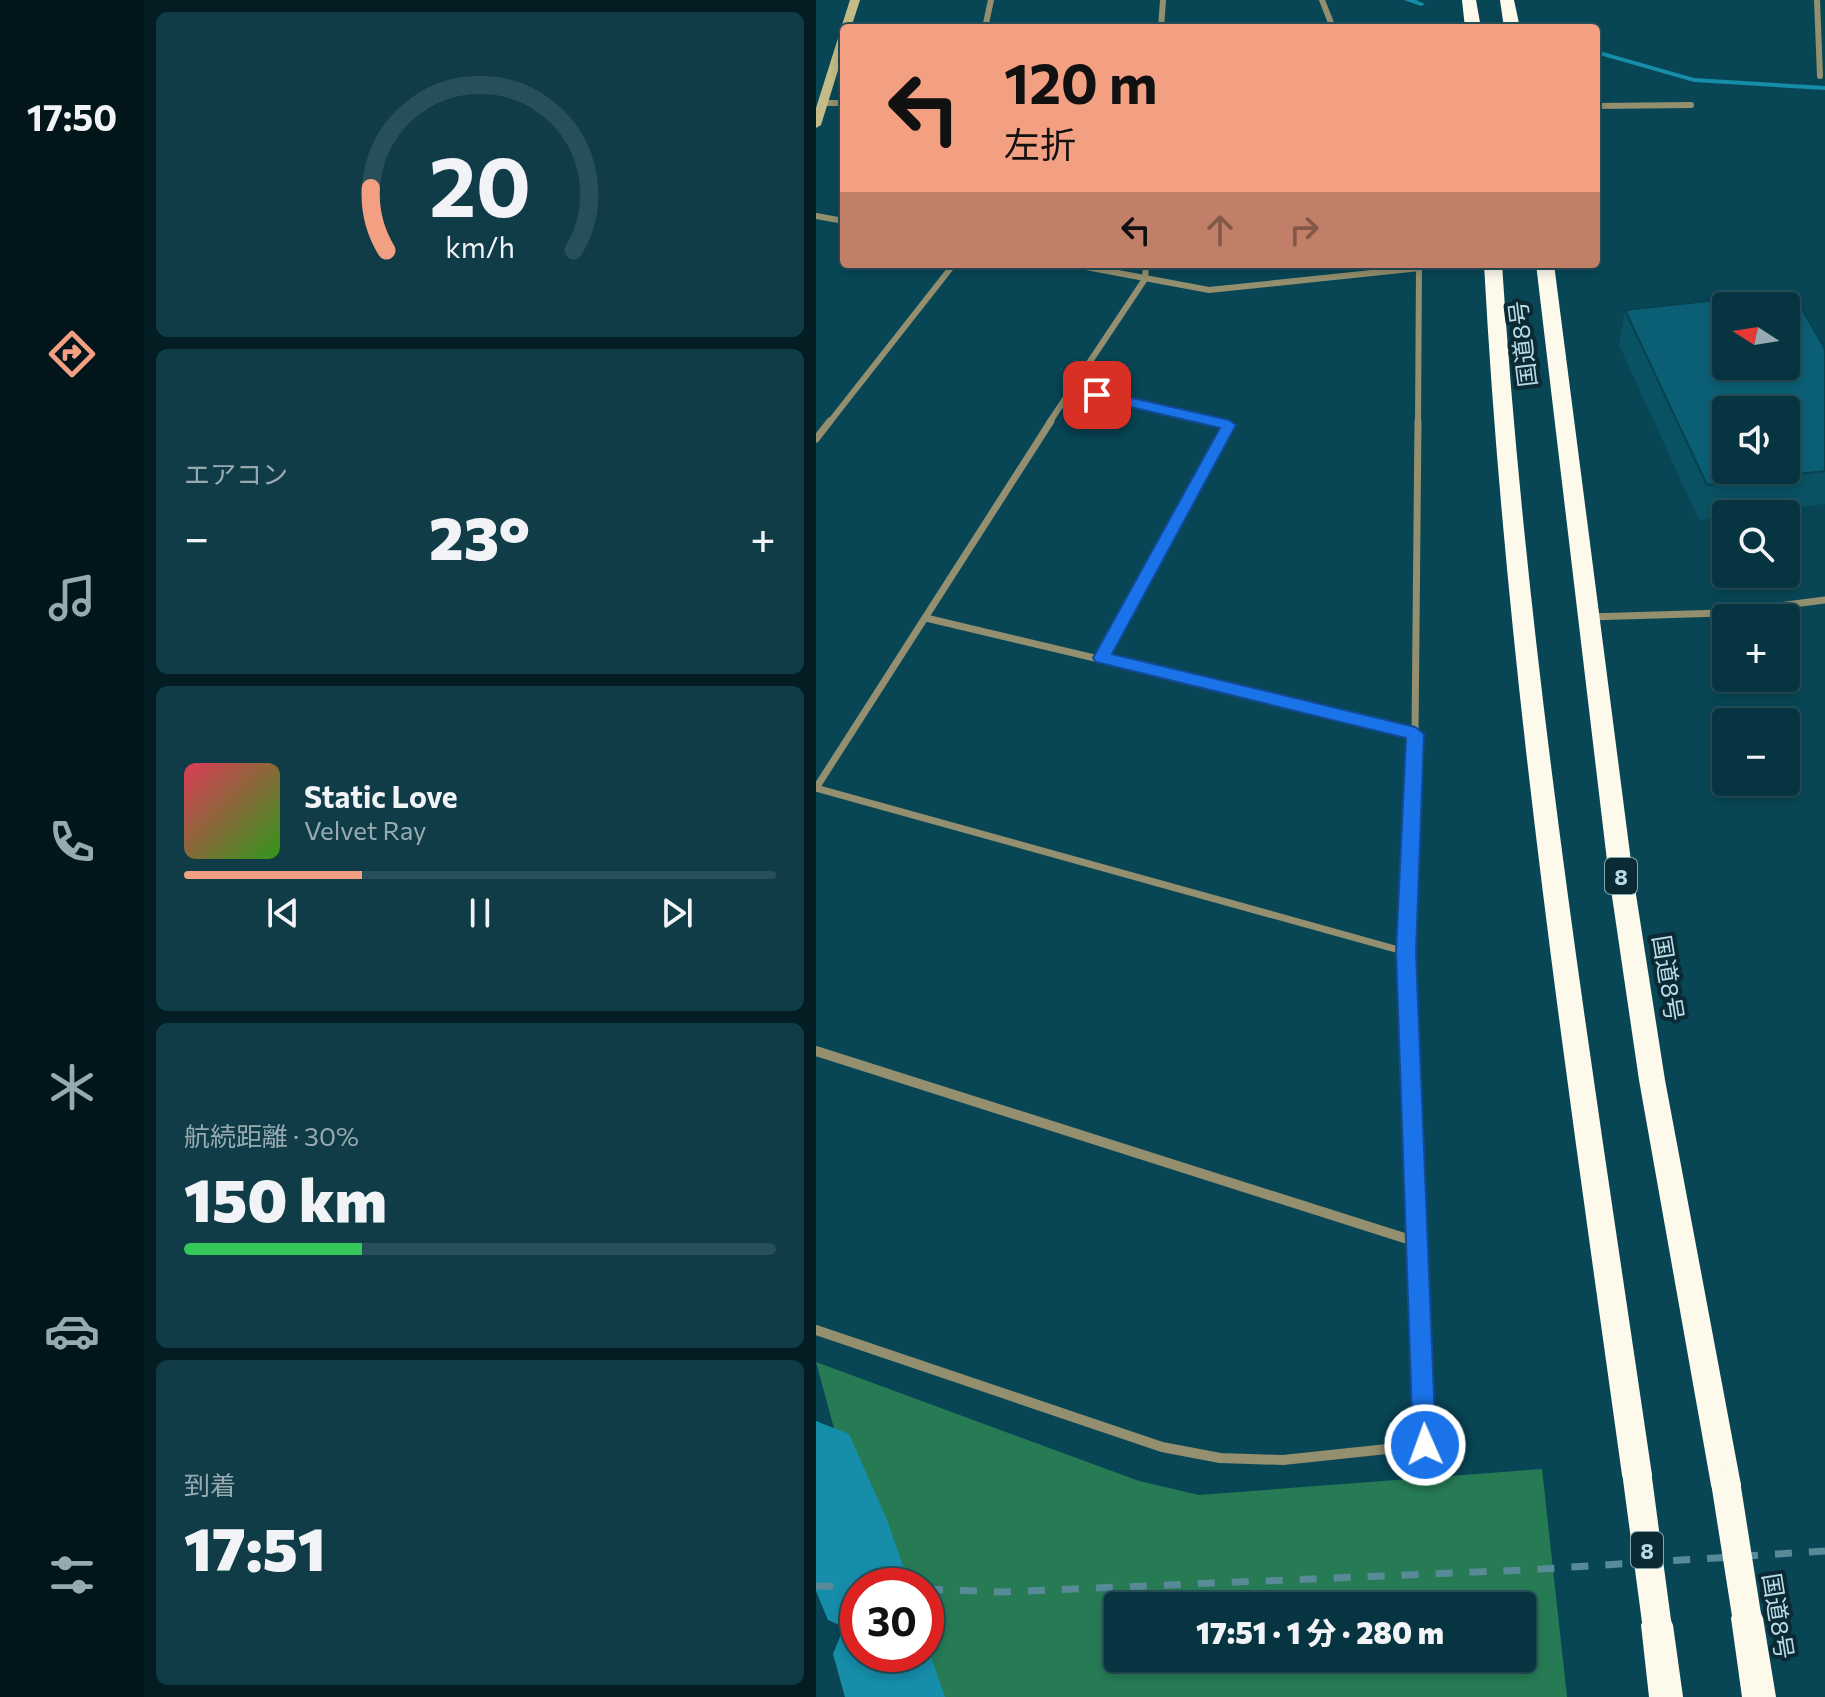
<!DOCTYPE html>
<html lang="ja">
<meta charset="utf-8">
<style>
body{margin:0;font-family:Commissioner,"Noto Sans JP",sans-serif;background:#0f3c47;color:#f1f3f6;height:100vh;display:flex;flex-direction:column;font-size:30px;white-space:nowrap}
*{box-sizing:border-box;margin:0}
p{font-size:26px;color:#98aab1}
.icon{flex:none;width:44px;height:44px;fill:none;stroke:currentColor;stroke-width:2;stroke-linecap:round;stroke-linejoin:round}
.map{position:relative;flex:1;overflow:hidden}
.sheet{display:flex;flex-direction:column;gap:12px;padding:12px;background:#031d23;width:672px}
.sheet>*{flex:none}
.hud{position:absolute;left:24px;top:24px;width:760px;height:244px;border-radius:8px;box-shadow:0 4px 12px #0003,0 0 0 2px #274f59;background:#f39f82;color:#111;overflow:hidden}
.needle{width:52px;rotate:282deg}
.fabs{position:absolute;left:896px;top:292px;display:grid;gap:16px}
.fabs a{display:grid;place-items:center;width:88px;height:88px;border-radius:8px;background:#063440;box-shadow:0 4px 12px #0003,0 0 0 2px #274f59;font-size:40px}
.speed{position:absolute;left:24px;top:1568px;display:flex;gap:16px;font-size:40px;font-weight:700;text-align:center}
.speed>*{display:grid;place-content:center;width:104px;height:104px;border-radius:50%;background:#063440;box-shadow:0 4px 12px #0003,0 0 0 2px #274f59;line-height:1}
.speed .limit{border:12px solid #d22;background:#fff;color:#111}
.pin{position:absolute;display:grid;place-items:center;width:68px;height:68px;color:#fff;margin:-34px;border-radius:16px;box-shadow:0 4px 12px #0006}
.me{position:absolute;width:88px;margin:-44px;rotate:358deg;stroke-linejoin:round;filter:drop-shadow(0 0 6px #0008)}
.turn{display:flex;align-items:center;gap:28px;height:168px;padding:0 32px;font-size:36px}
.turn .icon{width:104px;height:104px;stroke-width:2.5}
.turn b{display:block;font-size:56px;line-height:68px}
.lanes{display:flex;align-items:center;height:76px;padding:0 32px;background:#0003;justify-content:center;gap:40px;direction:ltr}
.lanes .off{opacity:.35}
.big{font-size:60px;font-weight:800;line-height:1.1}
.sheet .tile{flex:1;display:flex;flex-direction:column;justify-content:center;gap:12px;min-width:0;padding:0 28px;border-radius:12px;background:#0f3c47}
.sheet .dial{align-items:center;gap:0}
.dial svg{height:208px;overflow:visible;fill:none;stroke:#274f59;stroke-width:7;stroke-linecap:round;text-anchor:middle}
.dial text{fill:#f1f3f6;stroke:none}
.song{display:flex;align-items:center;gap:24px}
.cover{width:96px;height:96px;border-radius:12px;background:linear-gradient(135deg,hsl(350 70% 55%),hsl(110 70% 35%))}
.played{height:8px;border-radius:4px;background:linear-gradient(90deg,#f39f82 30%,#274f59 30%)}
.keys{display:flex;justify-content:space-around;direction:ltr}
.heat{display:flex;justify-content:space-between;align-items:center;font-size:44px;direction:ltr}
.charge{height:12px;border-radius:6px;background:linear-gradient(90deg,#34c759 30%,#274f59 0)}
.trip{position:absolute;left:288px;top:1592px;width:432px;height:80px;border-radius:8px;background:#063440;box-shadow:0 4px 12px #0003,0 0 0 2px #274f59;font-weight:800;line-height:80px;text-align:center}
main{display:flex;flex:1;min-height:0}
.tab-bar{display:flex;flex-direction:column;width:144px;justify-content:space-around;align-items:center;background:#02151a;color:#98aab1}
.tab-bar .icon{width:56px;height:56px}
.tab-bar .active{color:#f39f82}
.tab-bar b{font-size:36px;color:#f1f3f6}
.map>svg:first-child{display:block}
</style>
<main>
<nav class="tab-bar">
<b>17:50</b>
<svg class="icon active" aria-label="directions" viewBox="0 0 24 24"><path d="M12 3l9 9-9 9-9-9zM9 14v-3h6M13 9l2 2-2 2"/></svg>
<svg class="icon" aria-label="music" viewBox="0 0 24 24"><path d="M9 18V5l10-2v13"/><circle cx="6" cy="18" r="3"/><circle cx="16" cy="16" r="3"/></svg>
<svg class="icon" aria-label="phone" viewBox="0 0 24 24"><path d="M5 4h4l2 5-3 2q2 4 5 5l2-3 5 2v4C11 20 4 13 5 4z"/></svg>
<svg class="icon" aria-label="climate" viewBox="0 0 24 24"><path d="M12 3v18M4 7l16 10M4 17L20 7"/></svg>
<svg class="icon" aria-label="car" viewBox="0 0 24 24"><path d="M5 17H2v-5l4-1 3-4h7l3 4 3 1v5h-3M9 17h6M6 11h13"/><circle cx="7" cy="17" r="2"/><circle cx="17" cy="17" r="2"/></svg>
<svg class="icon" aria-label="filters" viewBox="0 0 24 24"><path d="M4 7h16M4 17h16"/><circle cx="9" cy="7" r="2"/><circle cx="15" cy="17" r="2"/></svg>
</nav>
<section class="sheet">
<div class="tile dial"><svg viewBox="0 0 100 80">
<path d="M14 69A42 42 0 1 1 86 69"/>
<path d="M14 69A42 42 0 0 1 8 45" stroke="#f39f82"/>
<text x="50" y="56" font-size="32" font-weight="700">20</text>
<text x="50" y="72" font-size="11">km/h</text>
</svg></div>
<div class="tile"><p>エアコン</p>
<div class="heat"><a>−</a><b class="big">23°</b><a>+</a></div>
</div>
<div class="tile">
<div class="song"><i class="cover"></i><div><b>Static Love</b><p>Velvet Ray</p></div></div>
<div class="played"></div>
<div class="keys"><svg class="icon" aria-label="previous" viewBox="0 0 24 24"><path d="M18 5L8 12l10 7zM5 5v14"/></svg><svg class="icon" aria-label="pause" viewBox="0 0 24 24"><path d="M8 5v14M16 5v14"/></svg><svg class="icon" aria-label="next" viewBox="0 0 24 24"><path d="M6 5l10 7-10 7zM19 5v14"/></svg></div>
</div>
<div class="tile"><p>航続距離 · 30%</p><b class="big">150 km</b><div class="charge"></div></div>
<div class="tile"><p>到着</p><b class="big">17:51</b></div>
</section>
<div class="map">
<svg width="1009" height="1697" viewBox="0 0 1009 1697">
<rect width="100%" height="100%" fill="#084656"/>
<!-- green -->
<path fill="#267b55" fill-rule="evenodd" d="M0,1362l323,119 60,14 343,-26 25,228h-638l-16,-43h13v-68h-38l-46,-128zM706,1606v52h-404v-52z"/>
<g fill="none" stroke-linecap="round" stroke-linejoin="round">
<!-- stream -->
<g fill="#168da9" fill-rule="evenodd">
<polygon points="588,0 600,0 609,4 605,6"/>
<polygon points="780,50 878,78 1009,86 1009,90 878,82 780,54"/>
</g>
<!-- river -->
<polygon fill="#168da9" fill-rule="evenodd" points="0,1421 33,1434 71,1520 94,1586 42,1586 42,1654 110,1654 110,1642 129,1697 29,1697 17,1654 28,1627 12,1620 0,1591"/>
<!-- street-far2 -->
<g stroke="#948f6e" stroke-width="6">
<polyline points="506,0 517,28"/>
<polyline points="1001,0 1004,76"/>
<polyline points="169,28 175,0"/>
<polyline points="345,28 347,0"/>
<polyline points="6,103 28,103"/>
<polyline points="780,106 875,105"/>
<polyline points="0,216 28,221"/>
<polyline points="254,264 393,290 604,268"/>
<polyline points="255,389 403,423"/>
<polyline points="13,423 138,264"/>
<polyline points="233,423 329,279 330,264"/>
<polyline points="602,423 603,264"/>
</g>
<!-- street-far1 -->
<g stroke="#948f6e" stroke-width="7">
<polyline points="0,439 14,421"/>
<polyline points="773,617 906,613 1009,600"/>
<polyline points="110,618 599,734"/>
<polyline points="286,658 413,425 394,421"/>
<polyline points="0,788 235,421"/>
<polyline points="0,788 590,952"/>
<polyline points="591,975 599,734 602,421"/>
</g>
<!-- street -->
<g stroke="#948f6e" stroke-width="10">
<polyline points="0,1051 601,1242"/>
<polyline points="0,1330 346,1447 404,1458 467,1460 609,1445 591,973"/>
</g>
<!-- secondary -->
<g fill="#c4bb86" fill-rule="evenodd">
<polygon points="34,0 44,0 35,28 28,28 28,31 25,28"/>
<polygon points="28,32 28,51 5,125 0,128 0,108 23,35"/>
</g>
<!-- highway -->
<g fill="#fdfaeb" fill-rule="evenodd">
<polygon points="646,0 660,0 665,28 649,28"/>
<polygon points="684,0 698,0 704,28 688,28"/>
<path d="M668,264h18c26,407 91,808 150,1211l-4,11 -11,4 -11,-4 -4,-11c-56,-403 -116,-804 -138,-1211z"/>
<polygon points="720,264 738,264 816,869 849,1080 925,1485 921,1496 910,1500 899,1496 895,1485 823,1080 792,869"/>
<polygon points="931,1602 942,1607 947,1618 960,1697 926,1697 915,1618 920,1607"/>
<polygon points="841,1609 852,1614 857,1625 867,1697 833,1697 825,1625 830,1614"/>
</g>
<!-- rail -->
<g stroke="#588a98" stroke-width="7" stroke-dasharray="17 17" stroke-linecap="butt">
<polyline points="0,1586 42,1587"/>
<polyline points="110,1589 186,1592 709,1570 1009,1551"/>
</g>
<!-- highway-bridge -->
<g stroke="#fdfaeb" stroke-width="29">
<polyline points="821,1475 841,1625"/>
<polyline points="910,1485 931,1618"/>
</g>
</g>
<!-- wall -->
<polygon fill="#095264" points="809,310 1009,349 1009,504 931,514 910,514 910,517 883,520 803,345"/>
<!-- building -->
<path fill="#0b5f74" stroke="#084251" stroke-width="2" fill-rule="evenodd" d="M976,292l33,57v122l-118,14 -82,-175zM910,306h60v60h-60zM910,410h60v60h-60z"/>
<!-- route -->
<polygon fill="#1a73e8" stroke="#114b97" stroke-width="2" points="281,390 413,420 420,425 296,654 599,727 608,734 600,952 620,1445 617,1454 609,1457 601,1454 597,1445 580,952 590,738 280,662 277,658 404,428 276,398 274,395"/>
<g text-anchor="middle" dominant-baseline="central" stroke-width="8" stroke-linejoin="round" paint-order="stroke">
<!-- shield labels -->
<g fill="#0b2a33" stroke="#84a6b0" stroke-width="2">
<rect x="789" y="858" width="32" height="36" rx="6"/>
<rect x="815" y="1532" width="32" height="36" rx="6"/>
</g>
<g font-size="22" font-weight="bold" fill="#b8dbe6">
<text x="805" y="876">8</text>
<text x="831" y="1550">8</text>
</g>
<!-- street labels -->
<g font-size="24" fill="#b8dbe6" stroke="#0b2a33">
<text transform="translate(706 344) rotate(-97)">国道8号</text>
<text transform="translate(853 978) rotate(81)">国道8号</text>
<text transform="translate(963 1616) rotate(81)">国道8号</text>
</g>
</g>
</svg>
<div class="fabs">
<a><svg class="needle" viewBox="-14 -14 28 28"><path d="M0-13l5 13h-10z" fill="#e53935"/><path d="M0 13l5-13h-10z" fill="#98aab1"/></svg></a>
<a><svg class="icon" aria-label="sound" viewBox="0 0 24 24"><path d="M4 9h4l5-4v14l-5-4H4zM17 9q2 3 0 6"/></svg></a>
<a><svg class="icon" aria-label="search" viewBox="0 0 24 24"><circle cx="10" cy="10" r="6"/><path d="M15 15l6 6"/></svg></a>
<a>+</a>
<a>−</a>
</div>
<div class="speed"><div class="limit">30</div></div>
<div class="pin" style="left:281px;top:395px;background:#d93025"><svg class="icon" aria-label="arrive" viewBox="0 0 24 24"><path d="M6 21V4h12l-3 4 3 4H6"/></svg></div>
<svg class="me" style="left:609px;top:1445px" viewBox="-20 -20 40 40"><circle r="17" fill="#1a73e8" stroke="#fff" stroke-width="3"/><path d="M0-11L8 9 0 5-8 9z" fill="#fff"/></svg>
<div class="trip">17:51 · 1 分 · 280 m</div>
<div class="hud">
<div class="turn"><svg class="icon" aria-label="left" viewBox="0 0 24 24"><path d="M17 20v-9H6M10 6l-5 5 5 5"/></svg><div><b>120 m</b>左折</div></div>
<div class="lanes"><svg class="icon" aria-label="left" viewBox="0 0 24 24"><path d="M17 20v-9H6M10 6l-5 5 5 5"/></svg><svg class="icon off" aria-label="ahead" viewBox="0 0 24 24"><path d="M12 20V5M6 11l6-6 6 6"/></svg><svg class="icon off" aria-label="right" viewBox="0 0 24 24"><path d="M7 20v-9h11M14 6l5 5-5 5"/></svg></div>
</div>
</div>
</main>
